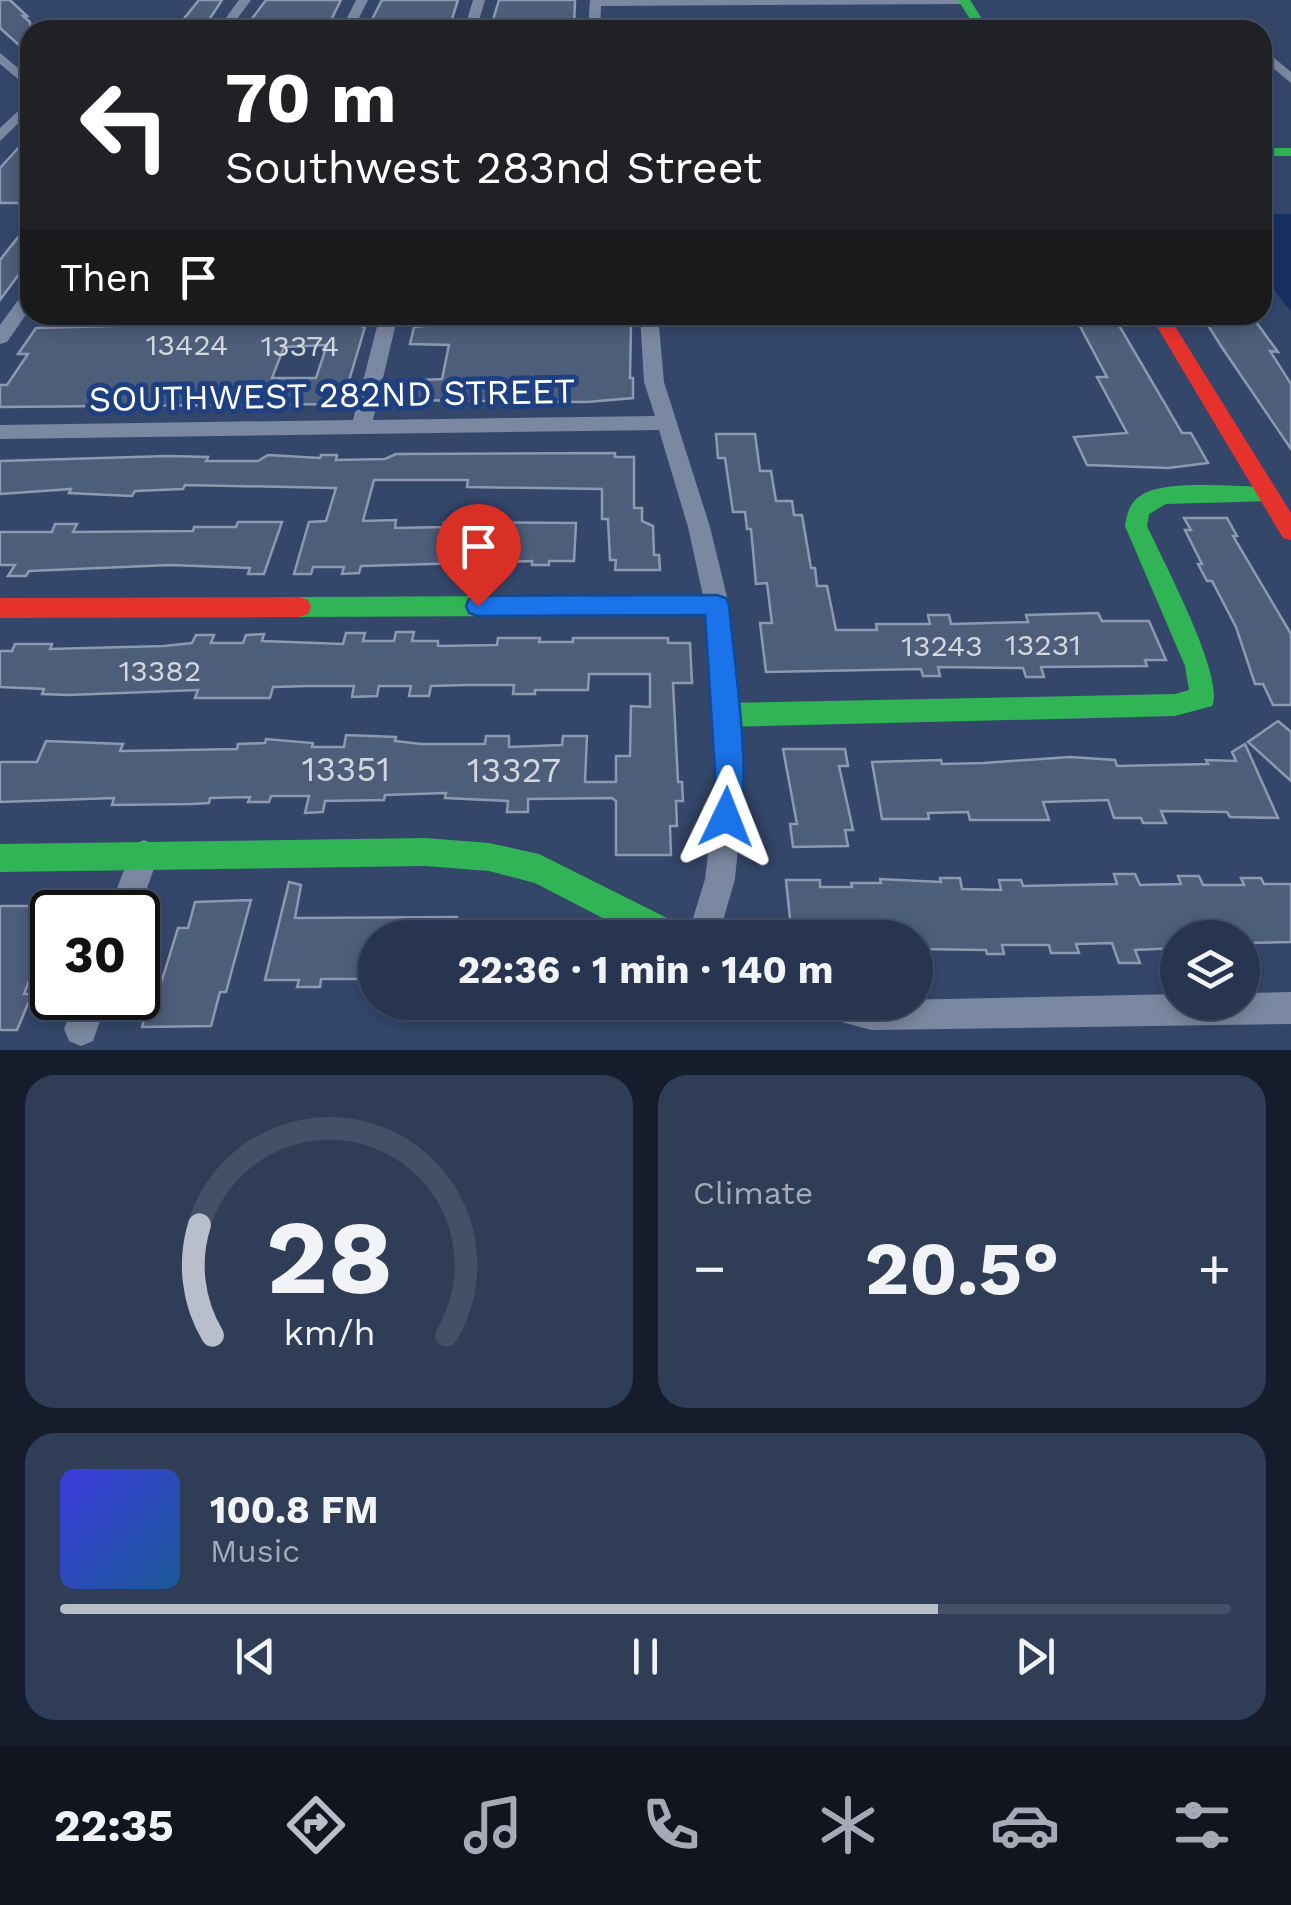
<!DOCTYPE html>
<meta charset="utf-8">
<style>
body{margin:0;font-family:"Work Sans",sans-serif;background:#2f3d57;color:#f1f3f6;height:100vh;display:flex;flex-direction:column;font-size:38px;white-space:nowrap}
*{box-sizing:border-box;margin:0}
p{font-size:32px;color:#a4abb7}
.icon{flex:none;width:55px;height:55px;fill:none;stroke:currentColor;stroke-width:2;stroke-linecap:round;stroke-linejoin:round}
.map{position:relative;height:1050px;overflow:hidden}
.panel{display:flex;flex-direction:column;gap:25px;padding:25px;background:#151d2c;flex:1}
.panel>*{flex:none}
.top-card{position:absolute;left:20px;top:20px;width:1252px;height:305px;border-radius:30px;box-shadow:0 5px 15px #0003,0 0 0 2px #435067;background:#202124;color:#fff;overflow:hidden}
.buttons{position:absolute;left:1160px;top:920px;display:grid;gap:20px}
.buttons a{display:grid;place-items:center;width:100px;height:100px;border-radius:50%;background:#273550;box-shadow:0 5px 15px #0003,0 0 0 2px #435067;font-size:50px}
.speed{position:absolute;left:30px;top:890px;display:flex;gap:20px;font-size:50px;font-weight:700;text-align:center}
.speed>*{display:grid;place-content:center;width:130px;height:130px;border-radius:50%;background:#273550;box-shadow:0 5px 15px #0003,0 0 0 2px #435067;line-height:1}
.speed .limit{border:5px solid #111;border-radius:15px;background:#fff;color:#111}
.pin{position:absolute;display:grid;place-items:center;width:85px;height:85px;color:#fff;margin:-102px -42px;border-radius:50% 50% 50% 0;rotate:-45deg;box-shadow:0 0 10px #0007}
.pin .icon{rotate:45deg}
.me{position:absolute;width:110px;margin:-55px;rotate:2deg;stroke-linejoin:round;filter:drop-shadow(0 0 8px #0008)}
.turn{display:flex;align-items:center;gap:35px;height:210px;padding:0 40px;font-size:45px}
.turn .icon{width:130px;height:130px;stroke-width:2.5}
.turn b{display:block;font-size:70px;line-height:85px}
.then{display:flex;align-items:center;height:95px;padding:0 40px;background:#0003;gap:20px;font-size:38px}
.big{font-size:75px;font-weight:700;line-height:1.1}
.panel .widget{flex:1;display:flex;flex-direction:column;justify-content:center;gap:15px;min-width:0;padding:0 35px;border-radius:30px;background:#2f3d57}
.panel .dial{align-items:center;gap:0}
.dial svg{height:260px;overflow:visible;fill:none;stroke:#435067;stroke-width:7;stroke-linecap:round;text-anchor:middle}
.dial text{fill:#f1f3f6;stroke:none}
.song{display:flex;align-items:center;gap:30px}
.cover{width:120px;height:120px;border-radius:15px;background:linear-gradient(135deg,hsl(240 70% 55%),hsl(210 70% 35%))}
.played{height:10px;border-radius:5px;background:linear-gradient(90deg,#b8bfcb 75%,#435067 75%)}
.keys{display:flex;justify-content:space-around;direction:ltr}
.heat{display:flex;justify-content:space-between;align-items:center;font-size:55px;direction:ltr}
.panel .tiles{flex:1;display:grid;gap:25px;grid-template-columns:1fr 1fr}
.widget:last-child{grid-column:span 2}
.trip{position:absolute;left:358px;top:920px;width:575px;height:100px;border-radius:50px;background:#273550;box-shadow:0 5px 15px #0003,0 0 0 2px #435067;font-weight:700;line-height:100px;text-align:center}
.tabs{display:flex;height:160px;justify-content:space-around;align-items:center;background:#101520;color:#a4abb7}
.tabs .icon{width:70px;height:70px}
.tabs .current{color:#b8bfcb}
.tabs b{font-size:45px;color:#f1f3f6}
.map>svg:first-child{display:block}
</style>
<div class="map">
<svg width="1291" height="1050" viewBox="0 0 1291 1050">
<rect width="100%" height="100%" fill="#34476b"/>
<!-- water -->
<polygon fill="#172f61" points="1263,214 1291,214 1291,312 1263,276"/>
<!-- building -->
<g fill="#4d5e7a" stroke="#8d99af" stroke-width="2.5" fill-rule="evenodd">
<polygon points="0,0 10,0 27,16 23,16 30,22 30,55 0,28"/>
<polygon points="199,0 222,0 205,26 178,26"/>
<polygon points="266,0 341,0 326,30 301,30 303,25 248,24"/>
<polygon points="382,0 458,0 451,22 444,30 427,30 430,23 394,23 390,30 374,30 376,25 369,25"/>
<polygon points="499,0 575,0 574,30 550,30 550,24 520,24 518,30 490,30"/>
<polygon points="30,135 30,203 0,203 0,168"/>
<polygon points="30,222 30,259 0,300 0,260"/>
<polygon points="1074,315 1113,315 1182,433 1191,433 1208,463 1168,468 1087,465 1074,437 1127,433 1097,377 1107,377"/>
<polygon points="1206,315 1251,315 1278,352 1270,351 1291,384 1291,449 1221,346 1204,319 1208,318"/>
<polygon points="453,323 631,324 630,378 633,378 633,398 587,402 398,400 402,381 442,379 449,345 410,344 414,327"/>
<path d="M148,325h209l8,2 -23,77 -342,3v-22h7l21,-31h-10l18,-26zM327,345l-11,33h-44l12,-31z"/>
<polygon points="716,434 755,434 760,471 771,471 776,501 792,501 794,515 802,515 811,568 815,568 817,586 827,586 836,630 877,630 876,624 930,624 928,615 949,615 951,624 1028,622 1026,615 1098,613 1102,621 1149,621 1166,660 1145,660 1147,666 1041,667 1044,677 1026,677 1023,668 938,667 940,676 923,676 921,669 766,672 760,623 772,623 767,583 756,584 751,529 747,529 745,512 733,512 725,458 718,458"/>
<polygon points="615,453 615,457 634,457 634,508 642,508 642,521 653,526 654,555 659,555 660,570 615,570 616,560 610,560 608,519 602,519 602,489 467,487 468,480 374,480 363,521 396,520 395,528 444,527 444,523 462,522 576,523 574,561 549,561 549,565 532,565 532,561 361,566 359,573 342,574 344,567 313,567 311,574 294,574 309,522 326,521 336,488 185,485 183,489 135,491 132,496 69,493 71,489 0,494 0,461 168,456 208,457 206,461 258,461 268,455 320,458 321,455 337,455 336,460 385,459 396,454"/>
<polygon points="1184,518 1227,518 1237,536 1233,536 1291,634 1291,705 1273,705 1263,684 1255,684 1236,627 1212,581 1207,581 1198,564 1202,564 1185,530 1191,530"/>
<polygon points="238,522 282,522 264,574 248,574 250,568 170,565 29,571 26,576 8,576 15,565 0,565 0,532 52,532 55,524 77,524 73,532 193,531 194,527 236,527"/>
<polygon points="396,632 414,632 412,641 438,641 438,646 497,645 498,638 540,638 539,642 573,642 573,638 668,638 668,643 690,643 692,683 673,683 678,782 682,782 683,801 676,801 677,826 670,826 671,855 616,855 616,801 612,798 528,799 528,812 507,812 508,801 445,798 446,793 385,795 384,800 325,801 323,812 305,813 309,796 271,796 269,802 248,802 250,797 210,798 209,803 192,804 112,805 114,798 0,802 0,762 37,762 46,741 123,744 120,751 184,750 237,749 238,744 265,743 266,739 313,743 312,747 344,747 346,735 396,737 395,741 421,744 485,744 486,736 509,736 509,747 562,745 563,736 587,736 585,782 616,782 616,756 630,756 631,706 650,707 650,674 589,674 588,690 535,690 535,694 513,694 514,685 466,685 431,686 429,696 409,696 411,686 379,686 377,696 352,697 354,686 308,686 273,687 270,698 195,698 198,690 69,695 42,694 44,689 0,687 0,651 12,651 15,644 52,644 50,649 164,646 192,643 196,635 214,635 211,643 243,643 246,635 264,634 262,641 343,644 346,633 365,633 363,641 394,641"/>
<polygon points="1278,721 1291,732 1291,781 1248,742"/>
<polygon points="1245,744 1278,818 1230,817 1227,812 1161,811 1166,823 1143,823 1141,818 1114,818 1108,800 1043,802 1049,820 970,820 968,812 928,813 929,819 882,819 872,762 941,760 942,764 983,763 1070,757 1115,760 1117,766 1208,764 1206,760 1236,761 1232,752"/>
<polygon points="783,749 845,749 848,766 839,766 853,830 845,830 848,846 793,847 790,824 797,824"/>
<polygon points="1114,874 1135,874 1140,885 1181,884 1178,876 1199,876 1203,885 1244,885 1241,878 1261,878 1264,884 1291,884 1291,942 1242,943 1242,938 1178,938 1178,948 1135,950 1140,963 1119,963 1112,943 1076,944 1079,953 1051,953 1049,945 1002,945 1004,954 987,954 986,950 921,949 919,938 792,938 786,880 820,880 820,887 852,887 851,883 881,883 880,879 941,882 940,878 960,878 962,889 1001,890 999,880 1021,880 1023,886 1117,884"/>
<polygon points="289,882 301,885 295,918 457,917 457,920 484,920 482,938 375,938 375,979 321,979 320,987 297,987 299,980 265,980"/>
<polygon points="251,900 226,992 220,992 211,1026 142,1027 148,1006 154,1006 178,928 188,928 195,902"/>
<polygon points="0,906 58,906 52,912 52,937 43,960 37,960 24,994 32,994 17,1030 0,1030"/>
<polygon points="557,1002 617,1002 618,1016 556,1018"/>
</g>
<g fill="none" stroke-linecap="round" stroke-linejoin="round">
<!-- street -->
<g fill="#7a88a1" fill-rule="evenodd">
<polygon points="239,0 251,0 229,30 217,30"/>
<polygon points="356,0 368,0 353,30 341,30"/>
<polygon points="473,0 485,0 476,30 464,30"/>
<polygon points="590,0 970,0 971,1 965,4 601,6 600,30 588,30"/>
<polygon points="982,24 987,30 710,30 716,26"/>
<polygon points="1262,48 1291,72 1291,83 1262,59"/>
<polygon points="0,53 30,78 30,89 0,64"/>
<polygon points="30,100 30,112 0,141 0,128"/>
<polygon points="30,291 30,309 7,342 0,344 0,325 24,292"/>
<polygon points="380,315 398,315 373,420 655,416 644,382 640,315 658,315 664,382 710,527 729,605 744,786 735,879 718,938 687,938 705,879 716,786 705,605 688,527 659,430 0,439 0,425 353,420"/>
<polygon points="144,840 154,844 159,854 138,914 108,912 134,844"/>
<polygon points="1291,992 1291,1024 871,1030 809,1013 804,1002 1178,994 1178,1002 1242,1002 1242,993"/>
<polygon points="76,998 108,998 93,1041 81,1046 69,1041 64,1029"/>
</g>
<!-- fast -->
<g fill="#30b455" fill-rule="evenodd">
<polygon points="958,0 970,0 989,30 977,30"/>
<rect x="1262" y="148" width="29" height="8"/>
<path d="M1268,487l8,2 3,6 -3,6 -110,3 -17,10 -2,12c15,33 79,152 65,180l-37,10 -450,11 -9,-4 -4,-8 4,-8 9,-4 450,-9 14,-4 -4,-24 -60,-140c2,-15 6,-26 20,-33 27,-13 92,-6 123,-6z"/>
<polygon points="717,595 726,598 729,605 726,612 717,615 299,617 290,614 287,607 290,600 299,597"/>
<polygon points="425,838 489,843 539,854 685,927 689,938 641,938 535,883 489,871 425,866 0,872 0,844"/>
</g>
<!-- jam -->
<g fill="#e5322d" fill-rule="evenodd">
<polygon points="1150,315 1168,315 1291,513 1291,540 1283,538"/>
<polygon points="299,597 308,600 311,607 308,614 299,617 0,618 0,598"/>
</g>
</g>
<!-- route -->
<path fill="#1a73e8" stroke="#114b97" stroke-width="2.5" d="M717,595l9,3 3,7c4,48 25,183 8,222l-11,4 -10,-4 -4,-10 4,-31 -11,-171 -227,1 -9,-3 -3,-7 3,-7 9,-3z"/>
<g text-anchor="middle" dominant-baseline="central" stroke-width="10" stroke-linejoin="round" paint-order="stroke">
<!-- number labels -->
<g font-size="30" fill="#d2d7de">
<text x="187" y="344">13424</text>
<text x="300" y="345">13374</text>
<text x="1043" y="644">13231</text>
<text x="942" y="645">13243</text>
<text x="160" y="670">13382</text>
</g>
<!-- street labels -->
<g font-size="35" fill="#fff" stroke="#1e4081">
<text transform="translate(332 395) rotate(-1)">SOUTHWEST 282ND STREET</text>
</g>
<!-- near-number labels -->
<g font-size="35" fill="#d2d7de">
<text x="346" y="769">13351</text>
<text x="514" y="770">13327</text>
</g>
</g>
</svg>
<div class="buttons">
<a><svg class="icon" aria-label="layers" viewBox="0 0 24 24"><path d="M12 4l9 5-9 5-9-5zM3 14l9 5 9-5"/></svg></a>
</div>
<div class="speed"><div class="limit">30</div></div>
<div class="pin" style="left:478px;top:606px;background:#d93025"><svg class="icon" aria-label="arrive" viewBox="0 0 24 24"><path d="M6 21V4h12l-3 4 3 4H6"/></svg></div>
<svg class="me" style="left:726px;top:817px" viewBox="-20 -20 40 40"><path d="M0-17L14 15 0 8-14 15z" fill="#1a73e8" stroke="#fff" stroke-width="4"/></svg>
<div class="trip">22:36 · 1 min · 140 m</div>
<div class="top-card">
<div class="turn"><svg class="icon" aria-label="left" viewBox="0 0 24 24"><path d="M17 20v-9H6M10 6l-5 5 5 5"/></svg><div><b>70 m</b>Southwest 283nd Street</div></div>
<div class="then">Then<svg class="icon" aria-label="arrive" viewBox="0 0 24 24"><path d="M6 21V4h12l-3 4 3 4H6"/></svg></div>
</div>
</div>
<section class="panel">
<div class="tiles">
<div class="widget dial"><svg viewBox="0 0 100 80">
<path d="M14 69A42 42 0 1 1 86 69"/>
<path d="M14 69A42 42 0 0 1 10 35" stroke="#b8bfcb"/>
<text x="50" y="56" font-size="32" font-weight="700">28</text>
<text x="50" y="72" font-size="11">km/h</text>
</svg></div>
<div class="widget"><p>Climate</p>
<div class="heat"><a>−</a><b class="big">20.5°</b><a>+</a></div>
</div>
<div class="widget">
<div class="song"><i class="cover"></i><div><b>100.8 FM</b><p>Music</p></div></div>
<div class="played"></div>
<div class="keys"><svg class="icon" aria-label="previous" viewBox="0 0 24 24"><path d="M18 5L8 12l10 7zM5 5v14"/></svg><svg class="icon" aria-label="pause" viewBox="0 0 24 24"><path d="M8 5v14M16 5v14"/></svg><svg class="icon" aria-label="next" viewBox="0 0 24 24"><path d="M6 5l10 7-10 7zM19 5v14"/></svg></div>
</div>
</div>
</section>
<nav class="tabs">
<b>22:35</b>
<svg class="icon current" aria-label="directions" viewBox="0 0 24 24"><path d="M12 3l9 9-9 9-9-9zM9 14v-3h6M13 9l2 2-2 2"/></svg>
<svg class="icon" aria-label="music" viewBox="0 0 24 24"><path d="M9 18V5l10-2v13"/><circle cx="6" cy="18" r="3"/><circle cx="16" cy="16" r="3"/></svg>
<svg class="icon" aria-label="phone" viewBox="0 0 24 24"><path d="M5 4h4l2 5-3 2q2 4 5 5l2-3 5 2v4C11 20 4 13 5 4z"/></svg>
<svg class="icon" aria-label="climate" viewBox="0 0 24 24"><path d="M12 3v18M4 7l16 10M4 17L20 7"/></svg>
<svg class="icon" aria-label="car" viewBox="0 0 24 24"><path d="M5 17H2v-5l4-1 3-4h7l3 4 3 1v5h-3M9 17h6M6 11h13"/><circle cx="7" cy="17" r="2"/><circle cx="17" cy="17" r="2"/></svg>
<svg class="icon" aria-label="filters" viewBox="0 0 24 24"><path d="M4 7h16M4 17h16"/><circle cx="9" cy="7" r="2"/><circle cx="15" cy="17" r="2"/></svg>
</nav>
